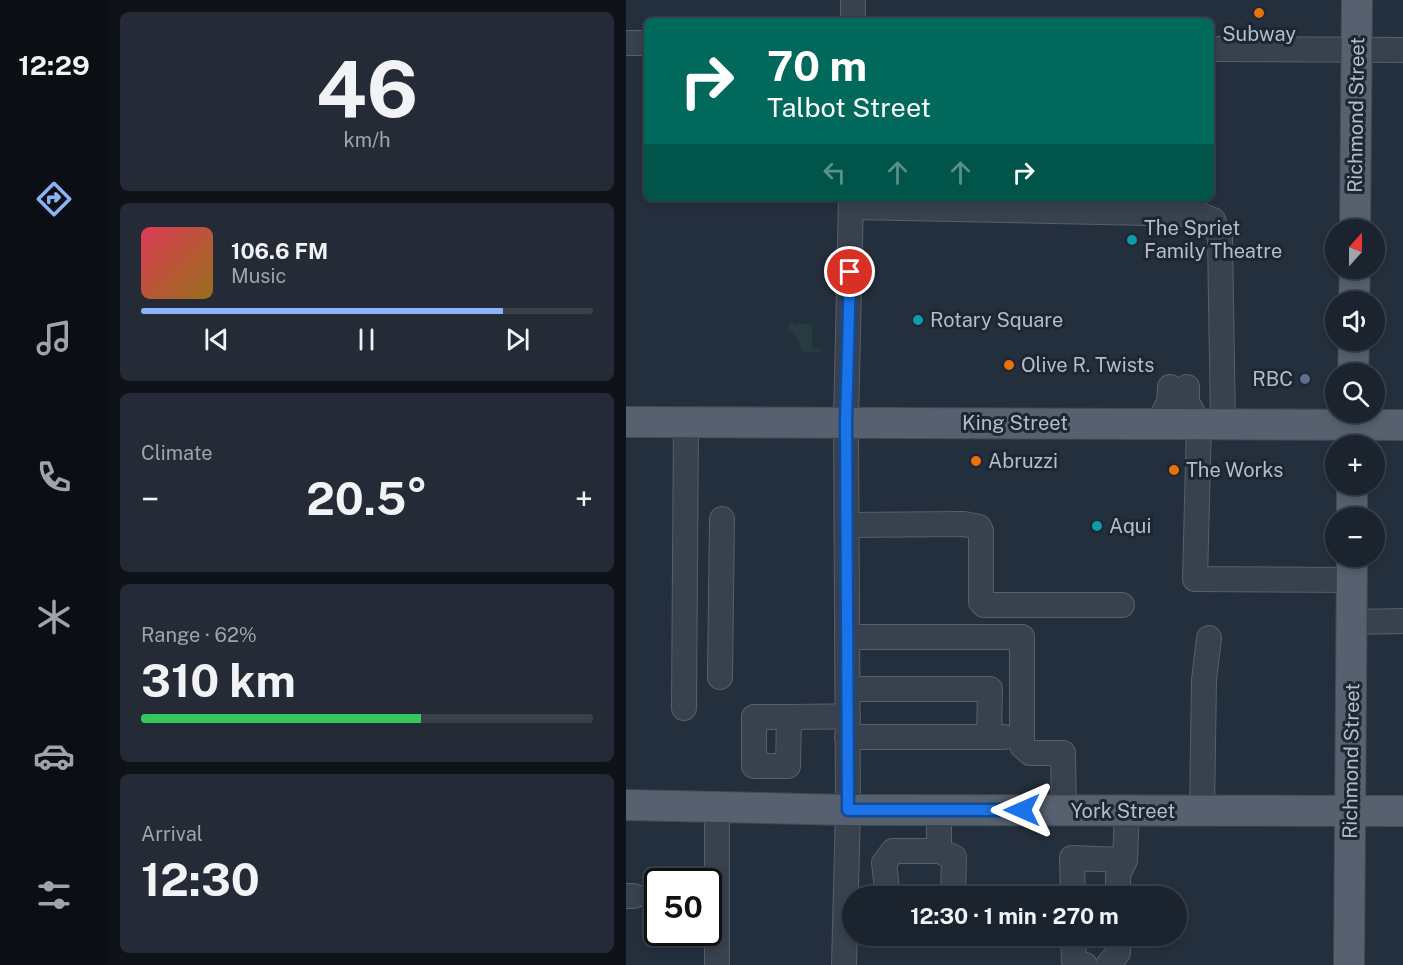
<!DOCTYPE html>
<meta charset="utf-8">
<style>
body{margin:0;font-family:"Public Sans",sans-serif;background:#242b36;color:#f1f3f6;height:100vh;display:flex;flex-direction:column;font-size:22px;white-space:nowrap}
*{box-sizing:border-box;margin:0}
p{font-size:20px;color:#a0a4aa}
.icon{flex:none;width:33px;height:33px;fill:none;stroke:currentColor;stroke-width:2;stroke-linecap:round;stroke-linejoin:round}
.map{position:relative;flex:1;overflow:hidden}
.panel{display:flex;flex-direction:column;gap:12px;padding:12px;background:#0f1319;width:518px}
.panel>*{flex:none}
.top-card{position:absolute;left:18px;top:18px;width:570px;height:183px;border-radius:9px;box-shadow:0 3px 9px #0003,0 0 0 2px #39404a;background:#00695c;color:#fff;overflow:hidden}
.needle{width:39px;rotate:21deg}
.tools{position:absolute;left:699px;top:219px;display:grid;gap:12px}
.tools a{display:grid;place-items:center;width:60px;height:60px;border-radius:50%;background:#1b232e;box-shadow:0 3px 9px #0003,0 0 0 2px #39404a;font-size:30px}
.speed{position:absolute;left:18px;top:868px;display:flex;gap:12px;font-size:30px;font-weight:700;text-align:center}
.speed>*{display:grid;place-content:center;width:78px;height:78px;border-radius:50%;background:#1b232e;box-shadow:0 3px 9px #0003,0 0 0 2px #39404a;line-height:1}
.speed .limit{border:3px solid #111;border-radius:9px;background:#fff;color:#111}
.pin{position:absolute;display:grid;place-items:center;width:51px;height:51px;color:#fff;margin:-26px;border:3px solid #fff;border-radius:50%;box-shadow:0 2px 6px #0007}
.me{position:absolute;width:66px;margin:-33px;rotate:270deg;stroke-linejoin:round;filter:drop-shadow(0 0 4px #0008)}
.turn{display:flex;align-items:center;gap:21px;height:126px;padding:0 24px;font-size:27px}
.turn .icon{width:78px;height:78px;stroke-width:2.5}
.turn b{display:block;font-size:42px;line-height:51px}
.lanes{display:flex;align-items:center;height:57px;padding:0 24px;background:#0003;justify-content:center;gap:30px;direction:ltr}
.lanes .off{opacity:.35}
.big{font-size:45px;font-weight:700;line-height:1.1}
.panel .card{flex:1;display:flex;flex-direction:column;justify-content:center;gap:9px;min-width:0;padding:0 21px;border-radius:9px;background:#242b36}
.panel .dial{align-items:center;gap:0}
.dial b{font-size:78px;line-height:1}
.song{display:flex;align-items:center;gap:18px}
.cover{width:72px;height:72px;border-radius:9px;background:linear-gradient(135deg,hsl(350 70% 55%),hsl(40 70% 35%))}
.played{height:6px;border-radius:3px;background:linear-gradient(90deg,#8ab4f8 80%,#39404a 80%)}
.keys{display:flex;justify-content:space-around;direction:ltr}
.heat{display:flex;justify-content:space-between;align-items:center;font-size:33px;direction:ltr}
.charge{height:9px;border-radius:4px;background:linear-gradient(90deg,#34c759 62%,#39404a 0)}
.trip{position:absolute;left:216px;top:886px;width:345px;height:60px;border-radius:30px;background:#1b232e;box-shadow:0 3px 9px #0003,0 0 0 2px #39404a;font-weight:700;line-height:60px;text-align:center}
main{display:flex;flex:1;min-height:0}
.menu{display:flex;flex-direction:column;width:108px;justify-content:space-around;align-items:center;background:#0b0e12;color:#a0a4aa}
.menu .icon{width:42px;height:42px}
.menu .current{color:#8ab4f8}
.menu b{font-size:27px;color:#f1f3f6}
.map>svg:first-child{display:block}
</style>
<main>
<nav class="menu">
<b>12:29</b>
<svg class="icon current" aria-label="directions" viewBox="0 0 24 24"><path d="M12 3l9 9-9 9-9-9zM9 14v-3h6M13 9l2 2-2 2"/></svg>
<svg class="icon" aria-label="music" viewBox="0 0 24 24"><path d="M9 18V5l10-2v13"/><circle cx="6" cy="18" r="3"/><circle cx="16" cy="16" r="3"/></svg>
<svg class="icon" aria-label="phone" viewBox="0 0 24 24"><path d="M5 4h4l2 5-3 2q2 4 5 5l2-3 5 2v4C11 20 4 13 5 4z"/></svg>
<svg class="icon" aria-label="climate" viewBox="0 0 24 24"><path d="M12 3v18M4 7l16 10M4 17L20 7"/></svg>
<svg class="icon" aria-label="car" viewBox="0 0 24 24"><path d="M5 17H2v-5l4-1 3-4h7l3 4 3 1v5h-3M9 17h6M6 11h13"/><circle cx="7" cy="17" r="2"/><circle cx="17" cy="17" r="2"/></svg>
<svg class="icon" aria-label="filters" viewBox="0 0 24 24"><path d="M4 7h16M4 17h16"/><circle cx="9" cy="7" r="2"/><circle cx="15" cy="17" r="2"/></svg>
</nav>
<section class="panel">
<div class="card dial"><b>46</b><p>km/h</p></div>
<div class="card">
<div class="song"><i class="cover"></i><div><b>106.6 FM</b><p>Music</p></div></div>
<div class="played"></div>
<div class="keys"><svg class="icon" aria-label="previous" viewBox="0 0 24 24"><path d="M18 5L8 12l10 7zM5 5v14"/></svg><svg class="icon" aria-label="pause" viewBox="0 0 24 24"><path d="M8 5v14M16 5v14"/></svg><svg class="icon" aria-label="next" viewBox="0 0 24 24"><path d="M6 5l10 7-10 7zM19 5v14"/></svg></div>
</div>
<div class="card"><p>Climate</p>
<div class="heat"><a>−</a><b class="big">20.5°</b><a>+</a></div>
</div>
<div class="card"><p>Range · 62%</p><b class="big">310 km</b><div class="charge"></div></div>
<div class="card"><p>Arrival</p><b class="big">12:30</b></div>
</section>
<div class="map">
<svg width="778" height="965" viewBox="0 0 778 965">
<rect width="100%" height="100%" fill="#242f3e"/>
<!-- green -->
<polygon fill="#263c3f" points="165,322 171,326 173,324 186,325 186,348 195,349 195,352 177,352 170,336 161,328"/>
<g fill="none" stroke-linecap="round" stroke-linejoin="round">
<defs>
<g id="minor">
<polyline points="227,21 227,0"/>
<polyline points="0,43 21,43"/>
<polyline points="585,49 778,50"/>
<polyline points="225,207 572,214 587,220 594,238 597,424"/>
<polyline points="561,387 561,402 573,424 569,579 726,580"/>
<polyline points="532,424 543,402 544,387"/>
<polyline points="221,525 338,524 353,527 355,531 355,602 358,605 496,605"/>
<polyline points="726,622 778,621"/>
<polyline points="221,637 396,637 396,746 404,753 437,753 438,810"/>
<polyline points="94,677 96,519"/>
<polyline points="222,689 364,689 363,737"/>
<polyline points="58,708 60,422"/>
<path d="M163,717l-1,49h-34v-49c32,0 63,0 94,-1"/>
<polyline points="221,737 378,737"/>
<polyline points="91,807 91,965"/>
<polyline points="313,810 313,851 328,857 327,897"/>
<polyline points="576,811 578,680 583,638"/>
<polyline points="0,896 8,896"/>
<polyline points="262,897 258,863 267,851 313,851"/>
<polyline points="447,897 446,858 499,860"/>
<polyline points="492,897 492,875 499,860 501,811"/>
<polyline points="447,936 448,961 459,965"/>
<polyline points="218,965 222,810 220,422 225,198"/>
<polyline points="482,965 492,953 492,936"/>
</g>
<g id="major">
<polyline points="729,230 731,0"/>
<polyline points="728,302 729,268"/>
<polyline points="727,374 728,340"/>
<polyline points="0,422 778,425"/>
<polyline points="726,518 726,484"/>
<polyline points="0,805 222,810 778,811"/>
<polyline points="723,965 726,556"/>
</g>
</defs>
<!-- minor casing -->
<use href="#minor" stroke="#565f6c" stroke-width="26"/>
<!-- major casing -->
<use href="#major" stroke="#414a57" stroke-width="32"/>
<!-- minor -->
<use href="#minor" stroke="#38414e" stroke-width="24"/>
<!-- major -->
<use href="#major" stroke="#56606e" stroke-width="30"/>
</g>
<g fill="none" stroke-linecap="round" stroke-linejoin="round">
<defs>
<polyline id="route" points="224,272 220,422 222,810 396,810"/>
</defs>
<!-- route casing -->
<use href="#route" stroke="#114b97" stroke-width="15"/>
<!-- route -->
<use href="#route" stroke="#1a73e8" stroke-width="10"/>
</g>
<!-- markers -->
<g fill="#e8710a" stroke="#1d2633" stroke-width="2">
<circle cx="633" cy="13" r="6"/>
<circle cx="383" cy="365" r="6"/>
<circle cx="350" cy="461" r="6"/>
<circle cx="548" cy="470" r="6"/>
</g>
<g fill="#0f9aa8" stroke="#1d2633" stroke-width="2">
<circle cx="506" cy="240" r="6"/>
<circle cx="292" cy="320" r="6"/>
<circle cx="471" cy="526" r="6"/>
</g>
<circle fill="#5c6f8a" stroke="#1d2633" stroke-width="2" cx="679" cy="379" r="6"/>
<g text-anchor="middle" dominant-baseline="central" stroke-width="6" stroke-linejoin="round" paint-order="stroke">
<!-- poi labels -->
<g font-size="20" fill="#b4bcc9" stroke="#1d2633" text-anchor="start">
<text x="633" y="34" text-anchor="middle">Subway</text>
<text x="518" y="228">The Spriet<tspan x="518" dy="23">Family Theatre</tspan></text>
<text x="304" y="320">Rotary Square</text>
<text x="395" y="365">Olive R. Twists</text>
<text x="667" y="379" text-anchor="end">RBC</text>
<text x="362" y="461">Abruzzi</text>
<text x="560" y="470">The Works</text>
<text x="483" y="526">Aqui</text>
</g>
<!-- street labels -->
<g font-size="20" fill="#b4bcc9" stroke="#1d2633">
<text transform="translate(730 115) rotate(-89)">Richmond Street</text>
<text x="389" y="423">King Street</text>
<text transform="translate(725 761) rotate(-89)">Richmond Street</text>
<text x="497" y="811">York Street</text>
</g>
</g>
</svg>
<div class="tools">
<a><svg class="needle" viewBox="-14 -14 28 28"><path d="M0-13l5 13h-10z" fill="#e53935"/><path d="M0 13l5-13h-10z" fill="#a0a4aa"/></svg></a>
<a><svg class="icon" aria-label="sound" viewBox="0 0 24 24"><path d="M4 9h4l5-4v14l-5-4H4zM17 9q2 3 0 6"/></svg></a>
<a><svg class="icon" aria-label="search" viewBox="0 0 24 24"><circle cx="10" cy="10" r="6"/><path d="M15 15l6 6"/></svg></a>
<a>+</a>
<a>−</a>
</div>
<div class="speed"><div class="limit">50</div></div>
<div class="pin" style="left:224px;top:272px;background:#d93025"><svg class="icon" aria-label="arrive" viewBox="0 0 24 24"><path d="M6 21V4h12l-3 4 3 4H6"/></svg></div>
<svg class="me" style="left:396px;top:810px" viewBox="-20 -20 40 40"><path d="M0-17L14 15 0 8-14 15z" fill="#1a73e8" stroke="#fff" stroke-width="4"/></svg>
<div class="trip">12:30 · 1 min · 270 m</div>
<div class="top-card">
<div class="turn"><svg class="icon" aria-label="right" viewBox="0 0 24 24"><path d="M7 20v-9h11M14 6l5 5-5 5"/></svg><div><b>70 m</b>Talbot Street</div></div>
<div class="lanes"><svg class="icon off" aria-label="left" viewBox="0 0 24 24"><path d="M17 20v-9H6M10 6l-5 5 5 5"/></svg><svg class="icon off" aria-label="ahead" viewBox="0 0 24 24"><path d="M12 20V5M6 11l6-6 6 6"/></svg><svg class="icon off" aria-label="ahead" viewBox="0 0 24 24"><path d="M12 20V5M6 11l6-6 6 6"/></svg><svg class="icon" aria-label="right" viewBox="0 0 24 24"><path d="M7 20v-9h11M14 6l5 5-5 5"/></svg></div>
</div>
</div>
</main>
